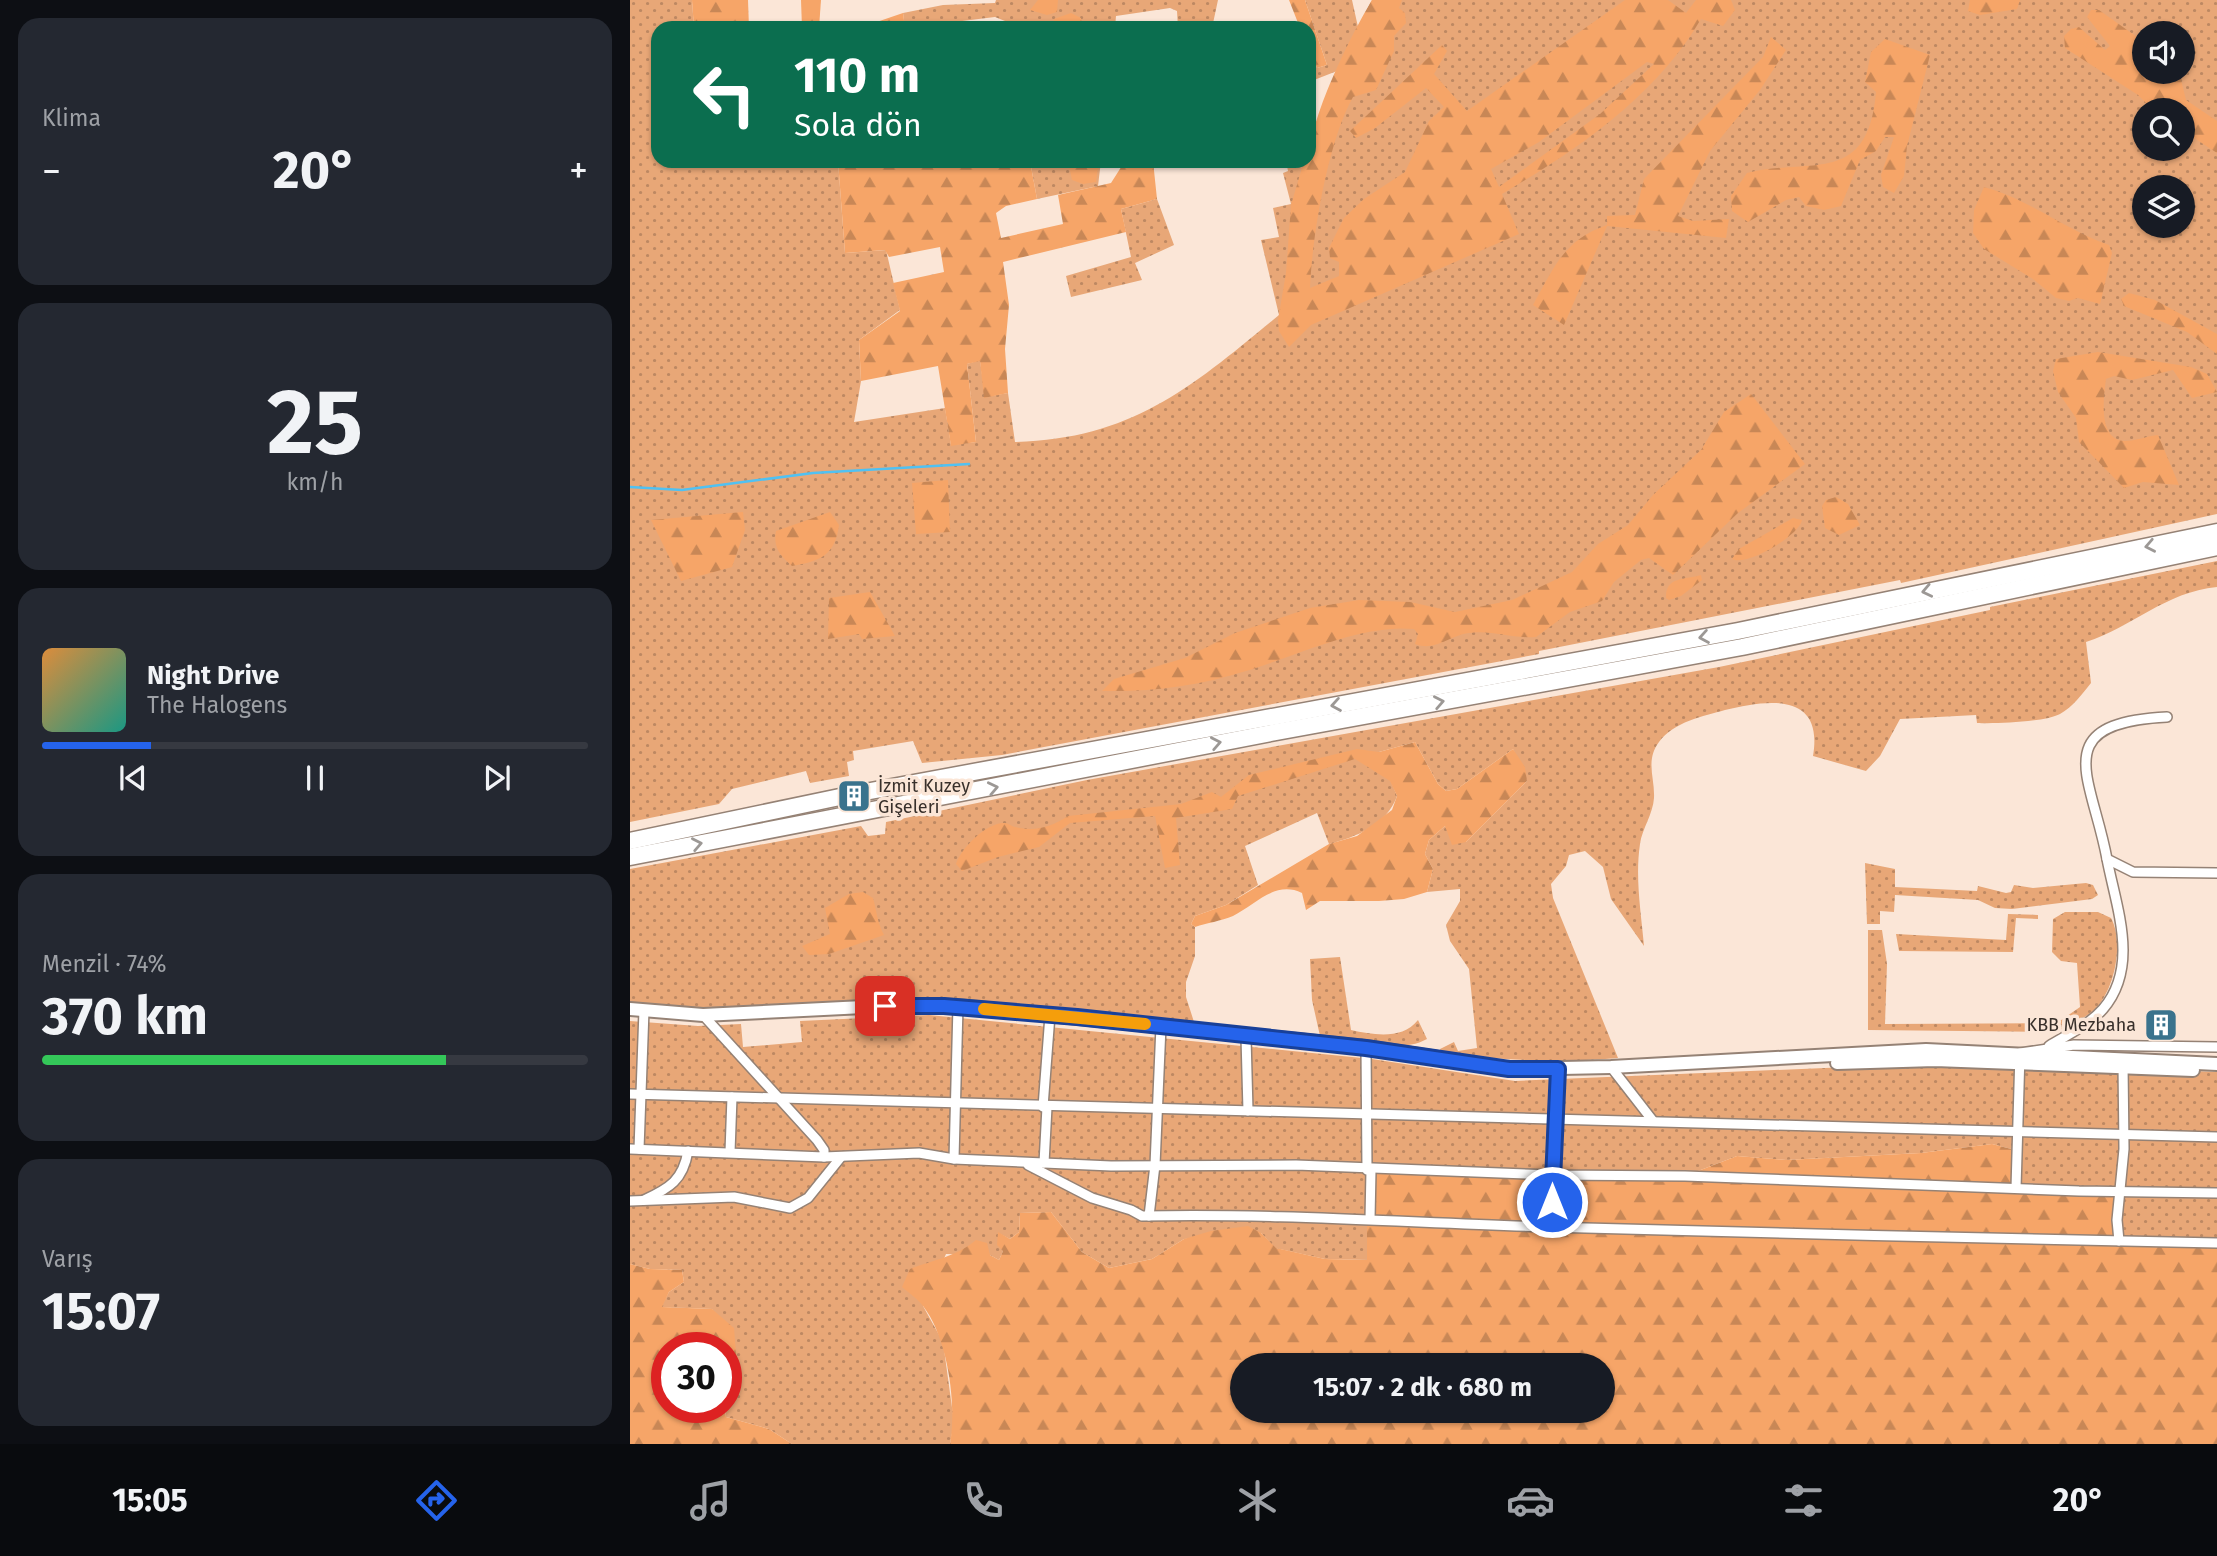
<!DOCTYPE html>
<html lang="tr">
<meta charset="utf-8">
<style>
body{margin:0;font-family:"Fira Sans",sans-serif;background:#242831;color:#f1f3f6;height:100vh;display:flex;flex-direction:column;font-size:26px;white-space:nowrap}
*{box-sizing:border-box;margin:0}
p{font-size:23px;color:#9ea1a6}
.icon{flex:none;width:38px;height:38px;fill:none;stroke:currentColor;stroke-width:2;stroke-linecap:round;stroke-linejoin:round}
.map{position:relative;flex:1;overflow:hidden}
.drawer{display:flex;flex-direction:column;gap:18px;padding:18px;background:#0d0f14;width:630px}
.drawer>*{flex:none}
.top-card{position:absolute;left:21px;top:21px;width:665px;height:147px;border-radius:21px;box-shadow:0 2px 5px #0004;background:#0b6e4f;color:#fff;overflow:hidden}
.controls{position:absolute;left:1502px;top:21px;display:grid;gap:14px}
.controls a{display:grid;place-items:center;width:63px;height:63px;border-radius:50%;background:#171b24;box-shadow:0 2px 5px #0004;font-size:35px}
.speed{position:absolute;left:21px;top:1332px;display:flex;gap:14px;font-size:35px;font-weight:700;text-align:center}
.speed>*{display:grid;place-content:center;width:91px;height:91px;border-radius:50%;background:#171b24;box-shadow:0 2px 5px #0004;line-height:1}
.speed .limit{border:10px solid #d22;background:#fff;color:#111}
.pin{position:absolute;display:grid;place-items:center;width:60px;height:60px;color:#fff;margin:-30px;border-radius:14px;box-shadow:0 4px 10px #0006}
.me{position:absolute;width:77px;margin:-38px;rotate:0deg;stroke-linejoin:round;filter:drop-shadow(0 0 5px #0008)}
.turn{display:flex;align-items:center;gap:24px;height:147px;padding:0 28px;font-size:32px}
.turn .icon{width:91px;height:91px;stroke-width:2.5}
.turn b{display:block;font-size:49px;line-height:60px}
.big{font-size:52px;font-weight:700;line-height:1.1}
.drawer .card{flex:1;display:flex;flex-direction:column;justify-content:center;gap:10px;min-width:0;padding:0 24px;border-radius:21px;background:#242831}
.drawer .dial{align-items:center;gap:0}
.dial b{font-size:91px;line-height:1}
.song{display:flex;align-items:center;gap:21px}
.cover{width:84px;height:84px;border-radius:10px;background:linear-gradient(135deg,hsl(30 70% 55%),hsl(170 70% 35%))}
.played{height:7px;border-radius:4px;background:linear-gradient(90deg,#2563eb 20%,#363941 20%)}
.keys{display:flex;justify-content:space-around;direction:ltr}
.heat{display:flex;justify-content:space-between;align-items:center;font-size:38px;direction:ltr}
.charge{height:10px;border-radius:5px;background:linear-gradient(90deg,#34c759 74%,#363941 0)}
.trip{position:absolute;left:600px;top:1353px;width:385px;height:70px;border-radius:35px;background:#171b24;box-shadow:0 2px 5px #0004;font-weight:700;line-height:70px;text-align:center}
.dock{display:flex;height:112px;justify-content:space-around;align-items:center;background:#090b0e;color:#9ea1a6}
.dock .icon{width:49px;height:49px}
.dock .current{color:#2563eb}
.dock b{font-size:32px;color:#f1f3f6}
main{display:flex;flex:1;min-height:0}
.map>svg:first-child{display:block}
</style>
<main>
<section class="drawer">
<div class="card"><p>Klima</p>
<div class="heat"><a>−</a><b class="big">20°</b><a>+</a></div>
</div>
<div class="card dial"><b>25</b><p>km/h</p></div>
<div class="card">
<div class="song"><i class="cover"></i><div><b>Night Drive</b><p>The Halogens</p></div></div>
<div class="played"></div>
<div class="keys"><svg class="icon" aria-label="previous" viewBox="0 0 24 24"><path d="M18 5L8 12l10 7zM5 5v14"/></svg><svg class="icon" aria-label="pause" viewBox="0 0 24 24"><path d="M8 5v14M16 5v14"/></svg><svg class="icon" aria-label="next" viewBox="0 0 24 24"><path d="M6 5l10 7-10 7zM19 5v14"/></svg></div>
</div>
<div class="card"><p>Menzil · 74%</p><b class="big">370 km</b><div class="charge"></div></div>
<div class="card"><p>Varış</p><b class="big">15:07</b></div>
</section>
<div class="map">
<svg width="1587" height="1444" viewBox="0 0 1587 1444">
<defs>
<pattern id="grass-dots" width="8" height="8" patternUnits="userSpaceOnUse" patternTransform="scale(1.75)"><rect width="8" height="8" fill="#e8a777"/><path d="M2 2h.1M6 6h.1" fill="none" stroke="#bd8862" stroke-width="1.8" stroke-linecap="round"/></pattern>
<pattern id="forest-firs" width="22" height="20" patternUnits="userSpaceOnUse" patternTransform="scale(1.75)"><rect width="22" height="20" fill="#f6a568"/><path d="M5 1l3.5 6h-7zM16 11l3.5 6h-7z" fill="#c88756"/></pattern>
</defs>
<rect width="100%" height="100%" fill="#fbe6d7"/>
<!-- grass -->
<g fill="url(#grass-dots)" fill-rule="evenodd">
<path d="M0,0h62l2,28h-36v133h180l7,92 41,-3 14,60 -41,30 2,41 -7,41 91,-14 6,37 25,-3 -9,-78 13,-4 5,37 23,-4 7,49c118,-3 178,-56 264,-127l-18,-75 18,-3 -6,-29 18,-4 -8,-31 5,-2 -2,-10h23v-31l5,-2 23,-57 -28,11v-32l8,18 10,-3 -22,-65h47l6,27 14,-27h845v514l-316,69 -1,-3 -361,71v3l-537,101 -80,8 -9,-22 -60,10 1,9 -7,2 2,14 -39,7 -4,-12 -74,18 -13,15 -89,18zM1514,33h38v39h-38zM1514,110h38v39h-38zM1514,187h38v39h-38z"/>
<polygon points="366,0 588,0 582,28 548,28 547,11 540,8 486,16 485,28 381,28 380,23 365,17 275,28 273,13 313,5 365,3"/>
<polygon points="400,161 471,161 468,186 407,199"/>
<polygon points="527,199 544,245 505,263 512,280 441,297 436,276 501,257 491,209"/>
<path d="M1587,561v26c-52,5 -84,40 -131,55l5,41c-9,11 -18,24 -31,31 -15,8 -65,10 -83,9l-1,-8 -76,4 -20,37 -14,15 -53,-15c11,-65 -46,-56 -88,-46 -21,6 -52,12 -66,32 -14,19 -4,36 -5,56 -1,16 -12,31 -14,46 -5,34 1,68 4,102l-33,-47 -8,-32 -18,-16 -16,4 -3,11 -15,18 2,14 65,160c-60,5 -117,3 -177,-6l-1,-3 14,-7 4,9 19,-3 -8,-79 -19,-28 -4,-16 14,-24v-12l-33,3 6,-23 -8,-15 4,-14 16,-14 21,16 61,-61 -14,-32 -56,40 -11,2 -8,-7 -23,-42 -36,10 18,44c-10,29 -41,41 -68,48l-12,-31 -72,33 13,39 -32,20 -31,11 -4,8 4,3v29l-9,26v15l8,25 -252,-24 -239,10 -73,-4v-135l231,-43 7,10 17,-2 1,-12 201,-42 632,-113 271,-57v-3z"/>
<polygon points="1235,863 1265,869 1265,887 1347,891 1348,886 1376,893 1381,892 1384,885 1403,888 1456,883 1463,885 1468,895 1462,899 1382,909 1365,908 1348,900 1265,895 1264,912 1250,911 1250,924 1237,924"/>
<path d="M1435,912h33l13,6c13,24 4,69 -14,89 -11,11 -28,20 -43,25l-186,-2v-100h14l5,34 -2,60 172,-1 23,-16 -3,-44 -16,-2 -9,-9 1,-33z"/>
<polygon points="1378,914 1408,915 1408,919 1386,918 1383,952 1269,951 1266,934 1376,940"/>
<path d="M710,957l11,73c23,5 51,10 67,-10l9,19c-29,16 -75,1 -107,-3l-8,-36 -2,-41z"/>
<polygon points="299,1015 742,1059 885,1081 1336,1062 1587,1072 1587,1246 1489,1241 1386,1188 1389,1151 1362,1144 1291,1153 1156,1160 1107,1156 1055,1176 740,1219 738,1260 695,1259 645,1248 631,1233 554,1239 522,1259 479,1268 452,1252 421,1212 390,1213 389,1232 380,1239 368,1233 373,1251 369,1260 360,1255 316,1254 293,1306 313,1342 324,1422 320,1444 162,1444 139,1429 96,1417 96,1391 107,1366 82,1309 31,1307 39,1292 54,1282 52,1270 20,1269 0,1264 0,1021 68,1026 111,1024 113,1047 172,1042 170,1021"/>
</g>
<!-- forest -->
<g fill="url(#forest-firs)" fill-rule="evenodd">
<polygon points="62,0 118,0 119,28 64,28"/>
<polygon points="171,0 191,0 189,28 172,28"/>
<polygon points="408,0 428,0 427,12 417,15 400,10"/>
<polygon points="659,0 675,0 697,65 687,68 679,50 679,28 670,28"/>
<path d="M742,0h30l-3,8 6,5 1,10 -12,13v15l-18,39 -23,7c-25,44 -41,140 -43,191l29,-12v-14l-9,-4 -1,-10 15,-30 20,-19 41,-27 24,-51 15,-14 -18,-19 -51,40 -19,10 -6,-7 92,-86 5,6 -13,23 33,37 158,-111h43l18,13 10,-13h35l4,10 -12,16 -22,-7c-45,77 -124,131 -199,175l17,40 -208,91 -22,22 -10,-16 -1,-11 8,-47 5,-68 13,-44h5c0,-42 41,-124 63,-161zM1017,62l7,2 -54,50 -101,73 -8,-18 48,-27z"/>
<polygon points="1340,0 1390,0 1387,9 1350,15 1338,11"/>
<polygon points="1461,10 1469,10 1514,42 1514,72 1549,72 1556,100 1587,121 1587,153 1552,130 1552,110 1523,110 1508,95 1435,48 1434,36 1441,29 1449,27 1475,50 1480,46 1457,17"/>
<polygon points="273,13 275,28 229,28"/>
<polygon points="441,13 451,18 452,28 423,28 424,19"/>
<path d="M1141,37l15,13 -26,40 -50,61 -32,65 15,5 36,-2 -3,19 -119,-12 -43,99 -31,-20c21,-38 31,-65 74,-80v-9l28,-1 9,-36 119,-122z"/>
<path d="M1255,39l45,16 -23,91 -3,30 -10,17 -11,-6 -2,-12 13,-38h-9l-9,14 -16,9 -19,46 -17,4 -18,-4 -7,-9 -13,3 -38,22 -16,-11 -1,-15 16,-23c63,-16 121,14 129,-81l-11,-10 6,-30z"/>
<polygon points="208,161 400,161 407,199 376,206 366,213 371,238 433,224 428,195 481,183 495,161 523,161 527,199 491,209 496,232 373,262 379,305 375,349 378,393 354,398 350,361 337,364 346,442 321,446 308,366 231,381 229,340 270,311 263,283 314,272 310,247 259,257 255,250 215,253"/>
<polygon points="438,161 469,161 466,182 453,184 442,180"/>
<path d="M1354,187c45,12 81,43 125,58l3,8 -12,51 -22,-6 -9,3 -13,-3 -23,-19 -49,-30 -11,-16 1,-23z"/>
<polygon points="1499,293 1525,300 1587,334 1587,354 1557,332 1494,306 1491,299"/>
<path d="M1468,352l93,15 16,7 10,18 -25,6 -19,-28 -41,10 -18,-4 -8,3c-2,17 -9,61 19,62 10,0 23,-5 33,-6l21,50 -36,-3 -19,6 -45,-46 -3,-24 -18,-26 -5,-21 3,-12z"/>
<path d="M1121,394l54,70 -67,49 -65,62 -24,-17 -8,2 -27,22 -12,19 -32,11 -34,25c-25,2 -47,-9 -73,-3 -17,5 -30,17 -48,10l3,-10 -4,-5c-53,-5 -118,27 -168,42 -47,15 -94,21 -144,20l12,-12 71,-21 50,-25 75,-25 49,-8 51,2 45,10 57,-12 60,-28 26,-28 30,-19 25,-30 48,-45 23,-38z"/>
<polygon points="318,480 320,532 286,534 282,483"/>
<polygon points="1206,497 1218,504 1230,525 1209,535 1195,528 1192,506 1196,500"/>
<polygon points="113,512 115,530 102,567 51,581 21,520"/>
<path d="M200,512l9,13c-4,30 -18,36 -47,41 -12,-11 -19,-18 -16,-35z"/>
<path d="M1163,518l9,2c-3,16 -56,47 -70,39l7,-10z"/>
<path d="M1071,575l1,5 -21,16 -12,4 -3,-2c-1,-22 20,-18 35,-23z"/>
<polygon points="240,592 265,636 232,639 229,634 198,639 199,598"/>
<path d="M785,742l23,42 8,7 11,-2 56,-40 12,18 2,14 -61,61 -14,3 -7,-19 -16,14 -4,14 8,15 -6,23 -23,7 -25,2h-59l-14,9 -4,-17c-27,-13 -47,12 -69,23 -12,5 -26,7 -38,11l-4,-3 4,-8 31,-11 103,-61 28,-8 35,-26 5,-14 -7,-15 -35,-22 -117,37 -6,13 -56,9 4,47 -15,3 -10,-52 -85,7 -31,24 -41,10 -36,14 -6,-7c5,-16 31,-42 49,-41 3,0 6,3 10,4 20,5 36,0 53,-11l113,-12 31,-12 9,5 28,-22 108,-26 22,3z"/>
<path d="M233,892l10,6c4,14 4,24 11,37l-55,19 -20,1 -7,-9 28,-12 -5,-26 24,-14z"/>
<path d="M1362,1144l27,7 -3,37 104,3 -1,50 98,5v198h-1267c7,-39 -2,-106 -27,-138 -5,-7 -14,-13 -21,-19l8,-18c23,-9 48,-13 66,-29l11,3 3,12 9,5 4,-9 -6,-6 1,-13 12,7 9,-7 1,-19 31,-1 31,40 27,16 43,-9 32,-20 27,-8 37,-5 13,7 15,15 49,11 42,1v-90l318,6 52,-20 49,4 135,-7zM612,1365h361v45h-361z"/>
<polygon points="0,1264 20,1269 52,1270 54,1282 39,1292 32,1307 82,1309 104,1328 107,1366 96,1391 96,1348 37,1348 37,1407 95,1407 96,1417 139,1429 162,1444 0,1444"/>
</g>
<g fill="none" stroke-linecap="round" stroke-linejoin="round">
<!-- stream -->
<polyline stroke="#50c1f2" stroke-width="2.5" points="0,487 52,490 183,473 339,464"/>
<defs>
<g id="street">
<path d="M1537,717c-121,6 -75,60 -60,142l26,13 84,1"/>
<polyline points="73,1015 187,1140 194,1150 194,1157"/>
<polyline points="616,1037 618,1111"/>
<path d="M1419,1046c18,-11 40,-21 54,-37 37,-43 13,-102 4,-150"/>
<polyline points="736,1047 737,1170"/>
<polyline points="981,1067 1023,1121"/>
<polyline points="0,1094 1587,1137"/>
<polyline points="413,1107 420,1015"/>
<polyline points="0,1149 194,1157 289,1153 324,1159 481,1166 666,1165 922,1175 1055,1176 1449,1191 1587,1193"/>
<polyline points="9,1149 14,1010"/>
<polyline points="100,1152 102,1097"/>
<polyline points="324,1159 328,1006"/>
<polyline points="414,1163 417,1107"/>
<path d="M398,1165l64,33 39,12 11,6c135,-3 270,7 405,11 223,7 447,11 670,16"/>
<polyline points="1386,1188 1390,1053 1444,1045 1587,1047"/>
<path d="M14,1200c26,-12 39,-20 44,-49"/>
<polyline points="0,1201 104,1197 160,1208 178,1198 211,1157"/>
<polyline points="519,1216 525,1165 531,1026"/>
<polyline points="740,1219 741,1170"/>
<polyline points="922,1228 927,1069"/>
<polyline points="1489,1241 1487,1220 1494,1149 1493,1064"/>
</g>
<g id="secondary">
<polyline points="0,1009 73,1015 274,1005 328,1006 736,1047 879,1069 981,1067 1296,1050 1587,1064"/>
<polyline points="1207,1063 1305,1060 1563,1070"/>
</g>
<g id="highway">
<polyline points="0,841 224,794 1108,631 1587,532"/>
<polyline points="0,857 641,733 1112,647 1587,547"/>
</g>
</defs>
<!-- street casing -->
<use href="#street" stroke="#958275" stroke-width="12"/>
<!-- secondary casing -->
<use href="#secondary" stroke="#958275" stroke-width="16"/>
<!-- highway casing -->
<use href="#highway" stroke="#958275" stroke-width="19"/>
<!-- street -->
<use href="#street" stroke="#fff" stroke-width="9"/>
<!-- secondary -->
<use href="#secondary" stroke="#fff" stroke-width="12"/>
<!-- highway -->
<use href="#highway" stroke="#fff" stroke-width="16"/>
</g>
<!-- one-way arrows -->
<defs><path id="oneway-chevron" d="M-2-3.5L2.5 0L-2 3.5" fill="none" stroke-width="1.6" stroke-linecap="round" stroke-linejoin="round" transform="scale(1.75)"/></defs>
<g stroke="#9c9895">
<use href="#oneway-chevron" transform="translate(1520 546) rotate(169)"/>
<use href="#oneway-chevron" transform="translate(1297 591) rotate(168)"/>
<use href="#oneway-chevron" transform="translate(1074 637) rotate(170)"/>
<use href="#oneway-chevron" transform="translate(809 702) rotate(-11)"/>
<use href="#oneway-chevron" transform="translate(706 705) rotate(170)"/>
<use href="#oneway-chevron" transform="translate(586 743) rotate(-11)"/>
<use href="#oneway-chevron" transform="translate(363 788) rotate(-12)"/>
<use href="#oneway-chevron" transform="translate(67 844) rotate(-11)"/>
</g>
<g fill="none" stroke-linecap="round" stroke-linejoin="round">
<defs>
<polyline id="route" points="255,1006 314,1006 447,1017 736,1048 879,1069 928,1069 922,1202"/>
</defs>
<!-- route casing -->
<use href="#route" stroke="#184099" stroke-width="18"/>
<!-- route -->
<use href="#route" stroke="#2563eb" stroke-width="12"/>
<!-- slow -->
<polyline stroke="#f59e0b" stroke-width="12" points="354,1009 515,1024"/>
</g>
<!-- icons -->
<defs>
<symbol id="building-square" viewBox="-11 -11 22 22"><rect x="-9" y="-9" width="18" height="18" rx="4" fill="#3a738d" stroke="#fbe6d7"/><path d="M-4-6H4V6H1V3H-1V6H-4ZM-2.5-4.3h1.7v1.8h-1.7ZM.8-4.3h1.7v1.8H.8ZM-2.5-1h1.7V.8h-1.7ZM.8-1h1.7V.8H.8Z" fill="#fff"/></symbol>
</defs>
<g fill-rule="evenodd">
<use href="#building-square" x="205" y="777" width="38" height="38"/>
<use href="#building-square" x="1512" y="1006" width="38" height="38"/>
</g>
<g text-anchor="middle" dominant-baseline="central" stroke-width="7" stroke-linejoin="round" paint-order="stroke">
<!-- poi labels -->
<g font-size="18" fill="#38302b" stroke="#fbe6d7" text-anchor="start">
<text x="248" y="786">İzmit Kuzey<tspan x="248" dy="21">Gişeleri</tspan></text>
<text x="1506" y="1025" text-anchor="end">KBB Mezbaha</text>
</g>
</g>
</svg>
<div class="controls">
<a><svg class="icon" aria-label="sound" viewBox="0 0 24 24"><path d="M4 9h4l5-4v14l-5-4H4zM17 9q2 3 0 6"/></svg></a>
<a><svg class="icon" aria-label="search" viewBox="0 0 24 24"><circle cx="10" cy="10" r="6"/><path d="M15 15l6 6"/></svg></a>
<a><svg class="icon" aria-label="layers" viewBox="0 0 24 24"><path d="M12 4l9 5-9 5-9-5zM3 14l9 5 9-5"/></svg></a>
</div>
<div class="speed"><div class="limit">30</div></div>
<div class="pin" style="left:255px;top:1006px;background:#d93025"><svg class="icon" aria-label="arrive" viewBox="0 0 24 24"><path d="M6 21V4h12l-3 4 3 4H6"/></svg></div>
<svg class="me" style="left:922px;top:1202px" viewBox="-20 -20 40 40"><circle r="17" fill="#2563eb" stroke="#fff" stroke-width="3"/><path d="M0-11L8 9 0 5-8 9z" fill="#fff"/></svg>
<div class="trip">15:07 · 2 dk · 680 m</div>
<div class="top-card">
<div class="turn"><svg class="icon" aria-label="left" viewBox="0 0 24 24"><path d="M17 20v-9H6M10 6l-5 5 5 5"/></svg><div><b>110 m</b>Sola dön</div></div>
</div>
</div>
</main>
<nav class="dock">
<b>15:05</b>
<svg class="icon current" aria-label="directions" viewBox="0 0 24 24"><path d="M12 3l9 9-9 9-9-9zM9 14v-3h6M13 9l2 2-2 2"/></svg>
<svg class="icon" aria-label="music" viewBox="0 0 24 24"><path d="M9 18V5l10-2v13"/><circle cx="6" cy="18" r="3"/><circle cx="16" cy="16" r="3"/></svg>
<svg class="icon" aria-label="phone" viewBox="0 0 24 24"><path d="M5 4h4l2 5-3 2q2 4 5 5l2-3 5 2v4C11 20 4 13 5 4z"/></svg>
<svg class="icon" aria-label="climate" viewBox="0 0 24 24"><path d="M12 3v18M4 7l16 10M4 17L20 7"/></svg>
<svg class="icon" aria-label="car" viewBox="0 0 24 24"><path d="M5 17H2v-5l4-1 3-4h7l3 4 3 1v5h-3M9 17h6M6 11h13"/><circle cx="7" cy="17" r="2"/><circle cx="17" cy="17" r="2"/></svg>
<svg class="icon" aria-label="filters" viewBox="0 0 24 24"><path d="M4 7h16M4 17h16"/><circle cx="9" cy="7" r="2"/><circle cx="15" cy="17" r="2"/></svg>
<b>20°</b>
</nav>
